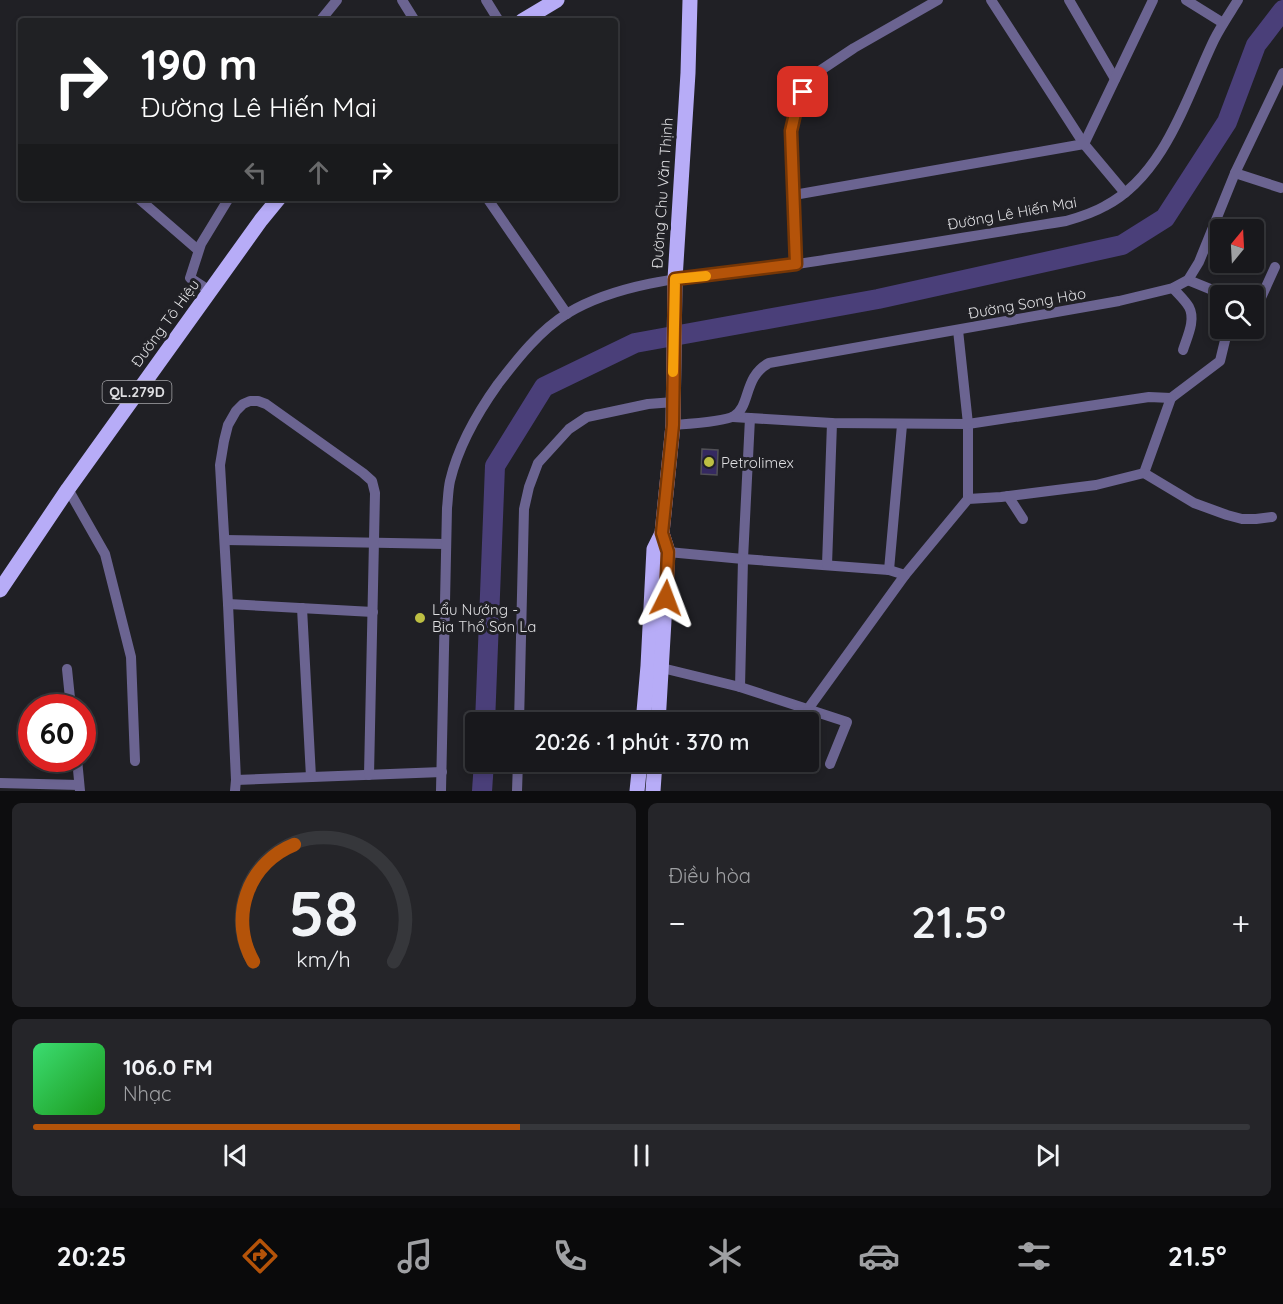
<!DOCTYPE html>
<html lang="vi">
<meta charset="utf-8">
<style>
body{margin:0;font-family:Quicksand,sans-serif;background:#252529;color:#f1f3f6;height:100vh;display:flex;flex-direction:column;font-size:22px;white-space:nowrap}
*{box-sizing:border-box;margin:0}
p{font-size:20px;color:#9fa0a3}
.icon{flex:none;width:33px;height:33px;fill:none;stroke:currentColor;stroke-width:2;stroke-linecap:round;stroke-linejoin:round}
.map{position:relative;height:791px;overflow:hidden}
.details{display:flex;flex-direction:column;gap:12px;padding:12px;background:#0d0d0f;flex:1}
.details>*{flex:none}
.hud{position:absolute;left:18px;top:18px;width:600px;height:183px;border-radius:6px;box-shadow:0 3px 9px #0003,0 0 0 2px #36373b;background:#202124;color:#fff;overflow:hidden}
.needle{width:39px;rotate:18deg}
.tools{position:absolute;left:1210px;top:219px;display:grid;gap:12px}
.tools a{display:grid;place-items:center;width:54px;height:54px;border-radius:6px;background:#18181c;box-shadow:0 3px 9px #0003,0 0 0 2px #36373b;font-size:30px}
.speed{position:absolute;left:18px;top:694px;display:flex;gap:12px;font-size:30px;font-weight:700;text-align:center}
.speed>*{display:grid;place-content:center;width:78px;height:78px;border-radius:50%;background:#18181c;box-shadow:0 3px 9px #0003,0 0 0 2px #36373b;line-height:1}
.speed .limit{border:9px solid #d22;background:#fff;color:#111}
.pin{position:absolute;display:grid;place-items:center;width:51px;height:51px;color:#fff;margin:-26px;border-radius:12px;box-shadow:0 3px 9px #0006}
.me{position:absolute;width:66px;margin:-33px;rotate:3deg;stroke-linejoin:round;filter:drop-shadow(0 0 4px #0008)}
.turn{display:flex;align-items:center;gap:21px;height:126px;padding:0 24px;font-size:27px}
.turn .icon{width:78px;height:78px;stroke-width:2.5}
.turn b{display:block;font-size:42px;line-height:51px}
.lanes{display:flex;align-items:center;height:57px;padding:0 24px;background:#0003;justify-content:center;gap:30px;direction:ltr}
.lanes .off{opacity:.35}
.big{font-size:45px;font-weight:600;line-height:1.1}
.details .tile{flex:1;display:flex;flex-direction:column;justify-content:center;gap:9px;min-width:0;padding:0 21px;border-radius:9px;background:#252529}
.details .dial{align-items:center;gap:0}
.dial svg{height:156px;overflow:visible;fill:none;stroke:#36373b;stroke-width:7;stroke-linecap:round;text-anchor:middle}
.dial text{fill:#f1f3f6;stroke:none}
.song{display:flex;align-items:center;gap:18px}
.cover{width:72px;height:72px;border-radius:9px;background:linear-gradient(135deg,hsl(140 70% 55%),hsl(120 70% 35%))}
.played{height:6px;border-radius:3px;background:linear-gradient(90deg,#b45309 40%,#36373b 40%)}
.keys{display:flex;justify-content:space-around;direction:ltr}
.heat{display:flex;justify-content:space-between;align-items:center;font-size:33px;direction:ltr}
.details .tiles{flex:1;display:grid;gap:12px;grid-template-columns:1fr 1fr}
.tile:last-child{grid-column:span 2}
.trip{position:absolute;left:465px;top:712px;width:354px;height:60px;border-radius:6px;background:#18181c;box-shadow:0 3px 9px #0003,0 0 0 2px #36373b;font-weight:600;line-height:60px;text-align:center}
.tabs{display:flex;height:96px;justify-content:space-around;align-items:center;background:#0a0a0b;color:#9fa0a3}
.tabs .icon{width:42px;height:42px}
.tabs .on{color:#b45309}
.tabs b{font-size:27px;color:#f1f3f6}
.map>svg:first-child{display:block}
</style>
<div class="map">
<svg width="1283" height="791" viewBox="0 0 1283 791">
<rect width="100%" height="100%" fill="#202025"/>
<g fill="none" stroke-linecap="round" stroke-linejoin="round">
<!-- river -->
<g stroke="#4a3f79" stroke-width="20">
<polyline points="485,723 495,466 544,387 635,343 878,299 1122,245 1165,218 1227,122 1256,45 1283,10"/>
<polyline points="482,791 484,762"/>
</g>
</g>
<!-- building -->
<polygon fill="#352961" stroke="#515056" stroke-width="1.5" points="702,449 718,450 717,475 701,474"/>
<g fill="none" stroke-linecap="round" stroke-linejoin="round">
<!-- street -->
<g stroke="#6b6491" stroke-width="10">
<polyline points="402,0 415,21"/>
<polyline points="486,0 499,21"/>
<polyline points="991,0 1084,144 1125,193"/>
<polyline points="1069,0 1115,79"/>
<polyline points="1186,0 1223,23"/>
<polyline points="320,21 337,0"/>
<polyline points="1235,173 1281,188"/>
<polyline points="794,195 1084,144 1153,0"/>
<polyline points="138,198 198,250"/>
<polyline points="487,198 567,314"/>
<polyline points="796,264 791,131 797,105 809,78 854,48 938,0"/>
<polyline points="1188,280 1215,291 1221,296"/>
<path d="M1173,288c5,6 12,12 16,19 7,13 -2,30 -6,43"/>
<polyline points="210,291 190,278 201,244 229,198"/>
<polyline points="1254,307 1260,300 1275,267"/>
<polyline points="958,330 968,424 968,499"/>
<polyline points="1171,398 1220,361 1228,328"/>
<polyline points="733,417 832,423 968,424 1149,397 1171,398 1144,473"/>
<polyline points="750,418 743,559 740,687 847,722 830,764"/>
<path d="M673,425c13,-1 51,-3 61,-9 17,-10 9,-39 35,-53l350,-62 54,-13 15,-8 11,-18 36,-89 48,-100"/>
<polyline points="68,489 105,554 131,657 135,761"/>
<polyline points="1008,496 1023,519"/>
<polyline points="225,540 446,544"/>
<polyline points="668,552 743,559 889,570 905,575"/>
<polyline points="827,565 832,423"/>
<polyline points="889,570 902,425"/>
<polyline points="228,604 373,612"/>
<polyline points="302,608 311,777"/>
<polyline points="662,668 740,687"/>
<polyline points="67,669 71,708"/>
<polyline points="808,709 905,575 968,499 1001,497 1096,485 1144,473 1194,503 1227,515 1242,519 1256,519 1272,517"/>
<polyline points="519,723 524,509 529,487 538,463 569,429 587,417 648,404 674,402"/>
<polyline points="77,759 80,791"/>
<polyline points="236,780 442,772"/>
<polyline points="0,783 79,785"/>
<polyline points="235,791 236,780 228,604 220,465 224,441 228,425 236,411 243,404 250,401 258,401 266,404 363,473 372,481 375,493 369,775"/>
<path d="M441,791l6,-283c1,-8 1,-18 3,-27 8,-34 28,-69 48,-97 20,-26 42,-54 70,-71 63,-38 158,-38 229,-49 90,-13 180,-29 269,-43 14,-4 27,-8 39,-15 60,-31 82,-110 109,-166 7,-14 16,-27 24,-40"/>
<polyline points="517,791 518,762"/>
</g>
<!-- primary -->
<g stroke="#b7acf7" stroke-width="15">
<polyline points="522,21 557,0"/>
<polyline points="0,590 68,489 261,220 279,198"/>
<polyline points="643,723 648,666 654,549 662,533 673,425 675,279 688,73 690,0"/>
<polyline points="658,723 668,552 662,533"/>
<polyline points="637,791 640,762"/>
<polyline points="653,791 655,762"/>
</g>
</g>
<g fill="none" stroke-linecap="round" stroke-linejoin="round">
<defs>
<polyline id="route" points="666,598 668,552 662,533 673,425 675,279 796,264 791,131 797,105 803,92"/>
</defs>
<!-- route casing -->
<use href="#route" stroke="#753606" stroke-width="15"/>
<!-- route -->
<use href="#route" stroke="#b45309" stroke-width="10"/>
<!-- slow -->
<polyline stroke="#f59e0b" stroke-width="10" points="673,372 675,279 706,276"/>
</g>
<!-- markers -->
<g fill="#bdbf43" stroke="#202025" stroke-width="2">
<circle cx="709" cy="462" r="6"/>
<circle cx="420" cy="618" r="6"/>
</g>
<g text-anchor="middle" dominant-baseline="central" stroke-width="6" stroke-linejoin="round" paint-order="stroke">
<!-- shield labels -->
<rect fill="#202025" stroke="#a5a5a9" stroke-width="1.5" x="102.5" y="381" width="69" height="22" rx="4.5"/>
<g font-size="14" font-weight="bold" fill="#dedee1">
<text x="137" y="392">QL.279D</text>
</g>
<!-- street labels -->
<g font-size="15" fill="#dedee1" stroke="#202025">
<text transform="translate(662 193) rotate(-86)">Đường Chu Văn Thịnh</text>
<text transform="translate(1012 213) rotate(-10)">Đường Lê Hiến Mai</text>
<text transform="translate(1027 303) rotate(-10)">Đường Song Hào</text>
<text transform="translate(165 323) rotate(-54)">Đường Tô Hiệu</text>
</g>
<!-- poi labels -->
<g font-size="15" fill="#dedee1" stroke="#202025" text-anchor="start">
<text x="721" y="462">Petrolimex</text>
<text x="432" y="609">Lẩu Nướng -<tspan x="432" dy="17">Bia Thổ Sơn La</tspan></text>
</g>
</g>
</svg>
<div class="tools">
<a><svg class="needle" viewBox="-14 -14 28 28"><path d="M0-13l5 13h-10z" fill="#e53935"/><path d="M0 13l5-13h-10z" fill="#9fa0a3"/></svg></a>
<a><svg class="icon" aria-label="search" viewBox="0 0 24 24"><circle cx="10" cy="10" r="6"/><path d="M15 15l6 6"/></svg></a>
</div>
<div class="speed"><div class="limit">60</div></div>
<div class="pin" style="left:803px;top:92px;background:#d93025"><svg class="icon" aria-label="arrive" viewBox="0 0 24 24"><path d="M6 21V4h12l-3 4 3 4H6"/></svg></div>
<svg class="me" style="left:666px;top:598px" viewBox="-20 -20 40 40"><path d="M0-17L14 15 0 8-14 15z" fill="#b45309" stroke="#fff" stroke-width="4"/></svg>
<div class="trip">20:26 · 1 phút · 370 m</div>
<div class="hud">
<div class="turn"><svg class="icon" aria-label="right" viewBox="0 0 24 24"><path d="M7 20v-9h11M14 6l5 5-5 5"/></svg><div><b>190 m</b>Đường Lê Hiến Mai</div></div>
<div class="lanes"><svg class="icon off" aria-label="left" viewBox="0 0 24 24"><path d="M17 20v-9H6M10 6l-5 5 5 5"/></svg><svg class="icon off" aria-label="ahead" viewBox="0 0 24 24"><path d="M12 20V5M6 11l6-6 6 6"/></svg><svg class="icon" aria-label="right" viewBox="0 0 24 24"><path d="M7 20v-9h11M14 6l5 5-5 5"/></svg></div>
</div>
</div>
<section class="details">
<div class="tiles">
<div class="tile dial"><svg viewBox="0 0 100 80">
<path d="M14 69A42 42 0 1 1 86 69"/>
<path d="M14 69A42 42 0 0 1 35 9" stroke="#b45309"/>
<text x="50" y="56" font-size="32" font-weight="700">58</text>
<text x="50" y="72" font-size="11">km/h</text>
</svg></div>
<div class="tile"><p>Điều hòa</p>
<div class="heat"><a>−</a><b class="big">21.5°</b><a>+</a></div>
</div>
<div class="tile">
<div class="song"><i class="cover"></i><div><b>106.0 FM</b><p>Nhạc</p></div></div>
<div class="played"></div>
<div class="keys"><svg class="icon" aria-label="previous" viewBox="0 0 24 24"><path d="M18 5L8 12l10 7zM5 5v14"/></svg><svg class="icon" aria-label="pause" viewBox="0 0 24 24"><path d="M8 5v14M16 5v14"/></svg><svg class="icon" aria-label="next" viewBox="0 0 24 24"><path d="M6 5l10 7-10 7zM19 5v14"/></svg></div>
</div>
</div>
</section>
<nav class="tabs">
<b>20:25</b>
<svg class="icon on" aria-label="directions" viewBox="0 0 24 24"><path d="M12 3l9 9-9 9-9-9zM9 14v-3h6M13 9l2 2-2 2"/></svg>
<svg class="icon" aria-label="music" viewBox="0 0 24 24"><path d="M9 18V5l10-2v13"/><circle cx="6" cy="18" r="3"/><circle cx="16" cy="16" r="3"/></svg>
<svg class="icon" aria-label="phone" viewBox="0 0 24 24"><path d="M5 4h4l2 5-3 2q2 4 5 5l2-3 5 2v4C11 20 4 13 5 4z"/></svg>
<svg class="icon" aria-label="climate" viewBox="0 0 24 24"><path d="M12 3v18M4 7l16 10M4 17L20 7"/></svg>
<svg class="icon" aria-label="car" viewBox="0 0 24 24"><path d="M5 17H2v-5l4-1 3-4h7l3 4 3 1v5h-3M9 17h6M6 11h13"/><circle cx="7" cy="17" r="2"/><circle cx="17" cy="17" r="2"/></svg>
<svg class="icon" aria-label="filters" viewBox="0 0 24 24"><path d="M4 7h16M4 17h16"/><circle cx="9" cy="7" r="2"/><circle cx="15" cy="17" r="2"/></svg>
<b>21.5°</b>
</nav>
